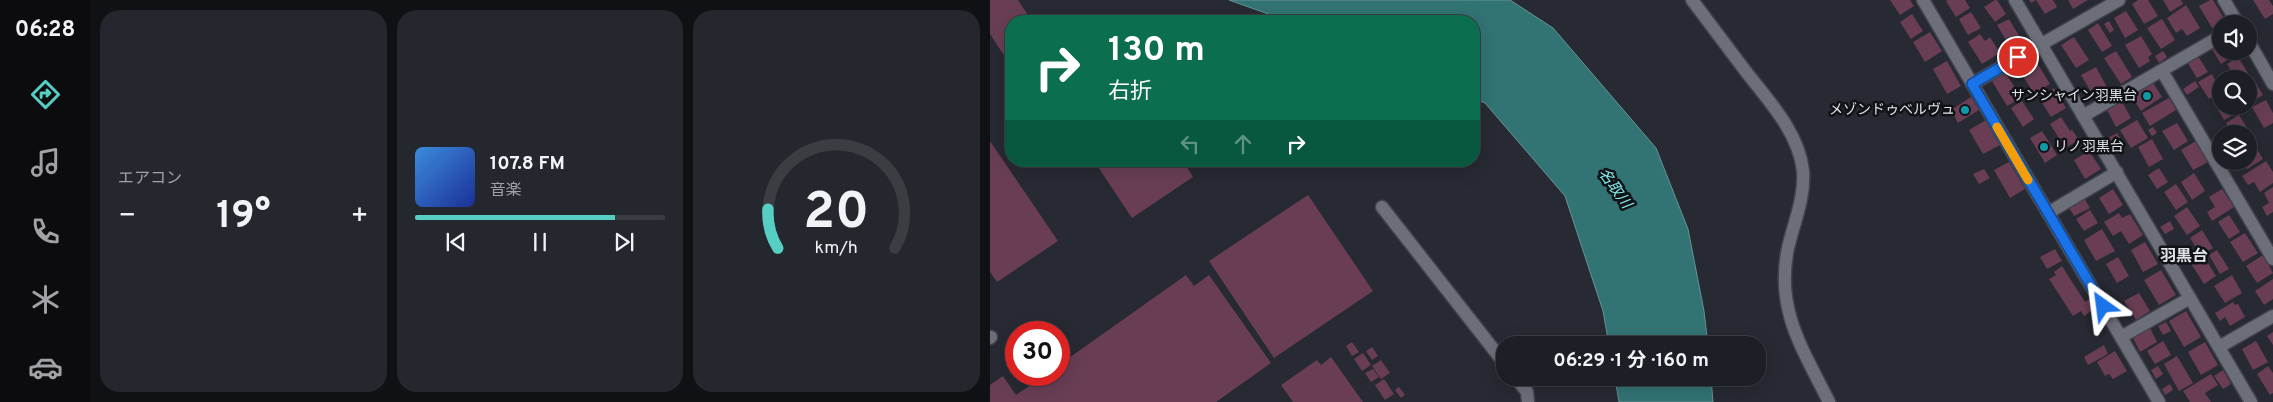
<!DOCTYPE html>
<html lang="ja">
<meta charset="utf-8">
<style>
body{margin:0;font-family:Overpass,"Noto Sans JP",sans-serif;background:#25272e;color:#f1f3f6;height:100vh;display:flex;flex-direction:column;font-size:19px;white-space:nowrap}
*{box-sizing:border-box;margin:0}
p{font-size:16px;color:#a0a2a7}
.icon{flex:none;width:28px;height:28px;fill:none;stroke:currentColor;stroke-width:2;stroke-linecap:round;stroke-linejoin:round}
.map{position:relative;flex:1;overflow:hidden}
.drawer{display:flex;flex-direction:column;gap:10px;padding:10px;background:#101115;width:900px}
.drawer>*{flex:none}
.hud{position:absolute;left:15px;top:15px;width:475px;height:152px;border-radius:20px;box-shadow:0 5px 20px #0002,0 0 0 1px #3b3d43;background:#0b6e4f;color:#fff;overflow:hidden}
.tools{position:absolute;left:1222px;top:15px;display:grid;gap:10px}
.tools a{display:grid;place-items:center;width:45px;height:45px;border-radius:50%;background:#1d1f26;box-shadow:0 5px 20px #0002,0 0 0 1px #3b3d43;font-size:25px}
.speed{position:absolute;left:15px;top:321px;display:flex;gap:10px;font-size:25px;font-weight:700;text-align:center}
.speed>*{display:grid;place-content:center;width:65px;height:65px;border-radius:50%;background:#1d1f26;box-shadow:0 5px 20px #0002,0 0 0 1px #3b3d43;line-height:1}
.speed .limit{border:8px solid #d22;background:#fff;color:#111}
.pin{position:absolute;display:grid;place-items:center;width:42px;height:42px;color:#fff;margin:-21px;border:2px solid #fff;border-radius:50%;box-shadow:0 1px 5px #0007}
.me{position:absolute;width:55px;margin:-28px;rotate:329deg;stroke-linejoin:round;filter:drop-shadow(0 0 4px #0008)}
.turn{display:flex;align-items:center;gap:18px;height:105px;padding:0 20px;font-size:22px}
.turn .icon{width:65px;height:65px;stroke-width:2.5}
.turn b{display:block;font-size:35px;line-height:42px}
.lanes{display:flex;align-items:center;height:48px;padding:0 20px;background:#0003;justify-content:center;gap:25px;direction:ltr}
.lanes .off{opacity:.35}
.big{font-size:38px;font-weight:700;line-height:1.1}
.drawer .tile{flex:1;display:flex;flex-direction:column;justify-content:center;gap:8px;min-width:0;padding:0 18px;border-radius:20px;background:#25272e}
.drawer .dial{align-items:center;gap:0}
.dial svg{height:130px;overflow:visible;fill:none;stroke:#3b3d43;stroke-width:7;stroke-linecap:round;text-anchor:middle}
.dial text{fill:#f1f3f6;stroke:none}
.song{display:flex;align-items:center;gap:15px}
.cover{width:60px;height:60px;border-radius:8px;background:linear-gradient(135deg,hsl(210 70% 55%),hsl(230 70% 35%))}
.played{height:5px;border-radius:2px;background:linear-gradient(90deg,#56cec3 80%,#3b3d43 80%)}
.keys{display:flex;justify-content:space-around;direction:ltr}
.heat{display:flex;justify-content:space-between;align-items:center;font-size:28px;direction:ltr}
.drawer .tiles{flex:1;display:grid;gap:10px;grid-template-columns:repeat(3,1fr)}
.trip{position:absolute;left:506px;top:336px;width:270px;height:50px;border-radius:20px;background:#1d1f26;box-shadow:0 5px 20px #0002,0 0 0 1px #3b3d43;font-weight:700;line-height:50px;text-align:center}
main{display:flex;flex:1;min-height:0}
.menu{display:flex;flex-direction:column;width:90px;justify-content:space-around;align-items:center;background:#0c0c0f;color:#a0a2a7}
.menu .icon{width:35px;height:35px}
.menu .on{color:#56cec3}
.menu b{font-size:22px;color:#f1f3f6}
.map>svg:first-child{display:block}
</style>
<main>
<nav class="menu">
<b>06:28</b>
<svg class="icon on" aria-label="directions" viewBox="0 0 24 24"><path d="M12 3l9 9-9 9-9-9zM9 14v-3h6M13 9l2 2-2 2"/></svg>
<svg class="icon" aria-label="music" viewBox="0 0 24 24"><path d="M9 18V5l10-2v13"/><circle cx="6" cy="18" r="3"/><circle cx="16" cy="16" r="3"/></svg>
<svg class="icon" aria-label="phone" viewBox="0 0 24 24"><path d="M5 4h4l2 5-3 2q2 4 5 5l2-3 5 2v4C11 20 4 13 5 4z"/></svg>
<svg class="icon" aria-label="climate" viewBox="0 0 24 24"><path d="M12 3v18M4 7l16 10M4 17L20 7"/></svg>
<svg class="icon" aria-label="car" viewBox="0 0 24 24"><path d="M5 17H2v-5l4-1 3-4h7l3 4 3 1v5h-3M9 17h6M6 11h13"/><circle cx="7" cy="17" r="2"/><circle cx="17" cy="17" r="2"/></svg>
</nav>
<section class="drawer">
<div class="tiles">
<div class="tile"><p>エアコン</p>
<div class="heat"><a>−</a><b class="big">19°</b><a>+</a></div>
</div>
<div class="tile">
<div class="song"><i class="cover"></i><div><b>107.8 FM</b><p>音楽</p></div></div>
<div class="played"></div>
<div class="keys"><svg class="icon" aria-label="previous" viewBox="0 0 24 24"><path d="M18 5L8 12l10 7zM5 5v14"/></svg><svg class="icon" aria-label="pause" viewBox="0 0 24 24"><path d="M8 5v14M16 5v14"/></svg><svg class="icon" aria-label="next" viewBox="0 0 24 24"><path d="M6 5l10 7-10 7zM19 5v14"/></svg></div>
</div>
<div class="tile dial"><svg viewBox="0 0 100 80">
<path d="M14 69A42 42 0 1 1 86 69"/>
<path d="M14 69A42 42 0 0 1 8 45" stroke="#56cec3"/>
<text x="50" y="56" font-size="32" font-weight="700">20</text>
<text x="50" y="72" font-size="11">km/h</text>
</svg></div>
</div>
</section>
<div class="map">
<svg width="1283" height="402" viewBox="0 0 1283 402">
<rect width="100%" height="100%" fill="#272933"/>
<!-- water -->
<g fill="#327374" stroke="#669497">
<polygon points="239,0 520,0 563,28 666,148 698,229 714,311 718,345 619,345 613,311 575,196 495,103 484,98 484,21 298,21"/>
<polygon points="625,378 721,378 723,402 629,402"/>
</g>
<!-- building -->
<g fill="#693e54">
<polygon points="0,0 28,0 42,21 21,21 21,66 0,34"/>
<polygon points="900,0 920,0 924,6 910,15"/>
<polygon points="958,0 975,0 980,8 966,17 956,1"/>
<polygon points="1005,0 1007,0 1016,14 1005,22 994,7"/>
<polygon points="1039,0 1063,0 1067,7 1055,14 1046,0 1041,3"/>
<polygon points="1078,0 1098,0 1083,9"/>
<polygon points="1148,0 1158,0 1168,16 1154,24 1142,4"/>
<polygon points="1173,0 1191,0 1193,4 1180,12"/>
<polygon points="1220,0 1223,0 1235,20 1222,28 1209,6"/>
<polygon points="1263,0 1279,0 1283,6 1283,14 1275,19"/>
<polygon points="1196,5 1210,28 1197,36 1192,29 1186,33 1177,18"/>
<polygon points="1136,11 1148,30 1135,38 1124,18"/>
<polygon points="981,12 991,28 978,35 969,19"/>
<polygon points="922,14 933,31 921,39 910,22"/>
<polygon points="1019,19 1031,39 1019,45 1007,25"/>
<polygon points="1172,19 1185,40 1171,49 1157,28"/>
<polygon points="1119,21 1124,30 1120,33 1114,24"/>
<polygon points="1108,23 1122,46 1112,52 1098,30"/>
<polygon points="940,32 952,51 935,62 923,42"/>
<polygon points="990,34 995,41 1000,37 1010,53 992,64 978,42"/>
<polygon points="1151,36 1162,54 1158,57 1160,61 1149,68 1135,45"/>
<polygon points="1084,37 1099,60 1086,68 1071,45"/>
<polygon points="1231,40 1231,51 1242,51 1244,56 1231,64 1220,46"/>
<polygon points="1126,51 1142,77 1131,84 1114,58"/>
<polygon points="1173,51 1177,57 1169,63 1165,56"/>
<polygon points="1208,56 1218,72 1207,78 1197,62"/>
<polygon points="1248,57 1258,73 1246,79 1237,64"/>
<polygon points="1044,58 1060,84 1044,94 1028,68"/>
<polygon points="957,61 971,86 957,94 943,69"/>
<polygon points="1106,67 1118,89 1104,97 1091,75"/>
<polygon points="1016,73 1031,98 1017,106 1002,81"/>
<polygon points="1222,74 1231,92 1219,99 1208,82"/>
<polygon points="1263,78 1273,95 1263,101 1259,94 1259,81"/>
<polygon points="1162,81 1172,97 1151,111 1141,95"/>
<polygon points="1205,81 1209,87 1197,95 1193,89"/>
<polygon points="1064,88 1076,108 1061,117 1049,98"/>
<polygon points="981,97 989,110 968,123 961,110"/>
<polygon points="1179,98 1186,110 1160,126 1152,113"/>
<polygon points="1231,98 1231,106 1243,106 1247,113 1234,120 1224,102"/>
<polygon points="1131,100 1141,118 1126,127 1116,108"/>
<polygon points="1276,100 1283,113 1283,123 1274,128 1262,107"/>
<polygon points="1032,101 1044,119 1033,127 1021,108"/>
<polygon points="1249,115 1261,134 1259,136 1259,134 1238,134 1241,132 1236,123"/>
<polygon points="1071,117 1080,131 1082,130 1089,140 1075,148 1060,124"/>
<polygon points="996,120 1010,145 993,154 979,130"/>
<polygon points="1147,120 1158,138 1141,148 1130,130"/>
<polygon points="1187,123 1198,141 1184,150 1172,131"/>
<polygon points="1163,127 1167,133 1162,136 1158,130"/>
<polygon points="1052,131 1067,155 1055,163 1040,138"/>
<polygon points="1127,133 1131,139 1122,144 1118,138"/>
<polygon points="1162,139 1173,159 1159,167 1148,147"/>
<polygon points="1261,139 1273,159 1257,169 1252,161 1259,161 1259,141"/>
<polygon points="0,141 68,241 7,282 0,272"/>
<polygon points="1206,141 1218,162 1203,170 1191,150"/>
<polygon points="1099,151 1111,169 1095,179 1084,160"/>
<polygon points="104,161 193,161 203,177 142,218"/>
<polygon points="1276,161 1283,172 1283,183 1270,192 1264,182 1258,185 1252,176"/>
<polygon points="1019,162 1035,189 1020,198 1004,170"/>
<polygon points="1169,168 1178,182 1167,189 1158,175"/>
<polygon points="994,169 1000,178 989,184 983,174"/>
<polygon points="1204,173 1215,191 1202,200 1191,182"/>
<polygon points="1186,184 1198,202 1186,210 1174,192"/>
<polygon points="1283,187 1283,212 1277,216 1272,207 1279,203 1274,193"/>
<polygon points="1123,189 1133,205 1119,214 1109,198"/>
<polygon points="1232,189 1244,207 1222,221 1217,212 1225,207 1219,197"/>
<polygon points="318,195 383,291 284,358 219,261"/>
<polygon points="1093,196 1100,208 1084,216 1077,204"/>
<polygon points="1197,207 1210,226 1197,235 1184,216"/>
<polygon points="1100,210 1108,223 1094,231 1086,219"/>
<polygon points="1129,213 1132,218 1140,214 1153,235 1139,244 1131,231 1123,236 1114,222"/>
<polygon points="1239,215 1250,232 1239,239 1228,222"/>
<polygon points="1180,221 1184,229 1175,234 1170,227"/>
<polygon points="1112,229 1125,251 1106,261 1094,240"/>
<polygon points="1212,230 1223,248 1211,255 1200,238"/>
<polygon points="1255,233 1268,253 1253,262 1240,242"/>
<polygon points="1155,242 1168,264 1153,272 1141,250"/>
<polygon points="1065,249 1072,261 1057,269 1050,257"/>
<polygon points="1227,250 1239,269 1230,274 1219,255"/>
<polygon points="1273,255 1283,273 1267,283 1256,266"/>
<polygon points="1128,257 1139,276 1127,283 1116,264"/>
<polygon points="1215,258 1226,276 1214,284 1202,265"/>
<polygon points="1072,266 1095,302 1099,299 1105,308 1094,316 1091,311 1083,316 1059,279 1066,275 1064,272"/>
<polygon points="1171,270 1186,295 1169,305 1154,280"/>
<polygon points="196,275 204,286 219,275 281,363 226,402 0,402 0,385 13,376 26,395 55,375 69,375 69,365"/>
<polygon points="1242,275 1252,293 1235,303 1224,286"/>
<polygon points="1283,279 1283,299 1274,305 1265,291"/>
<polygon points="1149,293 1160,311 1146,320 1134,301"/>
<polygon points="1243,302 1245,305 1248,304 1255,317 1240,326 1235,317 1230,321 1225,313"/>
<polygon points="1196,311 1211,337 1194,347 1179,321"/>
<polygon points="1176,322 1181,331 1173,335 1168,326"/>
<polygon points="1160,328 1167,342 1150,352 1143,338"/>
<polygon points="1283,332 1283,345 1277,336"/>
<polygon points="1173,341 1181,355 1165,364 1157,351"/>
<polygon points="1266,341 1278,362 1263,370 1252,349"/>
<polygon points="362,342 369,352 362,356 356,346"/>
<polygon points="1215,342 1228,365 1211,375 1198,352"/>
<polygon points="1114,345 1118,354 1098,365 1094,357"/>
<polygon points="382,347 388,356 382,360 376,351"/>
<polygon points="1125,351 1137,371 1123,379 1119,374 1115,376 1107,362"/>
<polygon points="373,353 381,365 372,371 364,359"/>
<polygon points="1187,356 1203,383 1189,391 1174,364"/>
<polygon points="341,357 373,402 303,402 291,385 327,360 331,365"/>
<polygon points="391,360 400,373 391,379 382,366"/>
<polygon points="1168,366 1173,374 1166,379 1161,370"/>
<polygon points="1278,366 1283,373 1283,393 1280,395 1267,374"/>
<polygon points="383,369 389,377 381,382 375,373"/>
<polygon points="1233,370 1241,384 1233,389 1224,376"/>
<polygon points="1221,374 1228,385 1215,393 1221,402 1200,402 1193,391"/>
<polygon points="394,379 404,394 395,400 385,385"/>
<polygon points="1180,384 1183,390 1175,395 1172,389"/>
<polygon points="409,387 415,395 411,398 405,390"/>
</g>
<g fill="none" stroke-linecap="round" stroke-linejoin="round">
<defs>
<g id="minor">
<path d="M702,0c18,24 37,49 55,73 22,28 52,60 56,98 2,27 -9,51 -15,77 -13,62 15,101 41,154"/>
<polyline points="933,0 1169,402"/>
<polyline points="1025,0 1261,402"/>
<polyline points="1234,0 1248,24"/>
<polyline points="1259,42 1283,84"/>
<polyline points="1172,71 1283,259"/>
<polyline points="982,84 1129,0"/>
<polyline points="1093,116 1231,36"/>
<polyline points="392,207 515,364"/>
<polyline points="1058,213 1127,172"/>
<polyline points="1131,337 1200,298"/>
<polyline points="0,338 1,337"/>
<polyline points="1229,347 1283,316"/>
<polyline points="526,378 537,392 538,402"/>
</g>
</defs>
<!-- minor casing -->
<use href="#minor" stroke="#42444c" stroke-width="15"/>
<!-- minor -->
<use href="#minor" stroke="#6c6f7a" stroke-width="12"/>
</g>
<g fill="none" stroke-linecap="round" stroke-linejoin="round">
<defs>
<polyline id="route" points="1028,57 982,84 1113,306"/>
</defs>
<!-- route casing -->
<use href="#route" stroke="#114b97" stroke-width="12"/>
<!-- route -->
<use href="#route" stroke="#1a73e8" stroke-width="9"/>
<!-- slow -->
<polyline stroke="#f59e0b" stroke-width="9" points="1007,127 1038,180"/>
</g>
<!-- markers -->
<g fill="#0f9aa8" stroke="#111216" stroke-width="2">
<circle cx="1157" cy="96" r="5"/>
<circle cx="975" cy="110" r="5"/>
<circle cx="1054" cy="147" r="5"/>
</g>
<g text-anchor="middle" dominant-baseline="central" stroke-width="5" stroke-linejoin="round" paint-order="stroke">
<!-- poi labels -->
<g font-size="14" fill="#e0e2e9" stroke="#111216" text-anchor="end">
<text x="1147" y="96">サンシャイン羽黒台</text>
<text x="965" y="110">メゾンドゥベルヴュ</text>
<text x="1064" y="147" text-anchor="start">リノ羽黒台</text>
</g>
<!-- water labels -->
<g font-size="15" font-style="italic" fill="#82e9eb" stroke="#111216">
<text transform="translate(624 189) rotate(54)">名取川</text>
</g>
<!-- quarter labels -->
<g font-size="16" font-weight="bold" fill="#e0e2e9" stroke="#111216">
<text x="1194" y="257">羽黒台</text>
</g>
</g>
</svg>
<div class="tools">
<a><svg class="icon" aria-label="sound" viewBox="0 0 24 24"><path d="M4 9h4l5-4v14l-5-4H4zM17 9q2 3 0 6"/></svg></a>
<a><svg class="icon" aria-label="search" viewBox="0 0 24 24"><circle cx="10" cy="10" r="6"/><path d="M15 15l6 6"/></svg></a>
<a><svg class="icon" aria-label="layers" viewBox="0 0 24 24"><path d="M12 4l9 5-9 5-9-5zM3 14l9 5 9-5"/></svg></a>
</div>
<div class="speed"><div class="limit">30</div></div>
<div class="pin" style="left:1028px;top:57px;background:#d93025"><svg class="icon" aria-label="arrive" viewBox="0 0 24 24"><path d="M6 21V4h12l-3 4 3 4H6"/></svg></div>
<svg class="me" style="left:1113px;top:306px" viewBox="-20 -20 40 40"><path d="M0-17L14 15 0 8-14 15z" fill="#1a73e8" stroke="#fff" stroke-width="4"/></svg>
<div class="trip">06:29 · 1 分 · 160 m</div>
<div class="hud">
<div class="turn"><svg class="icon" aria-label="right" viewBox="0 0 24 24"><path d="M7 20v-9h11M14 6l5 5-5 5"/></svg><div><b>130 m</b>右折</div></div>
<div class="lanes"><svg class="icon off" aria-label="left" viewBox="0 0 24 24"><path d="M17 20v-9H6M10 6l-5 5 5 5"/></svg><svg class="icon off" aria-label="ahead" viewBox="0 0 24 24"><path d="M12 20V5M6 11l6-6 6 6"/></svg><svg class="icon" aria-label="right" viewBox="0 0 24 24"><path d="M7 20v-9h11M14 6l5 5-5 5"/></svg></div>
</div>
</div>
</main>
